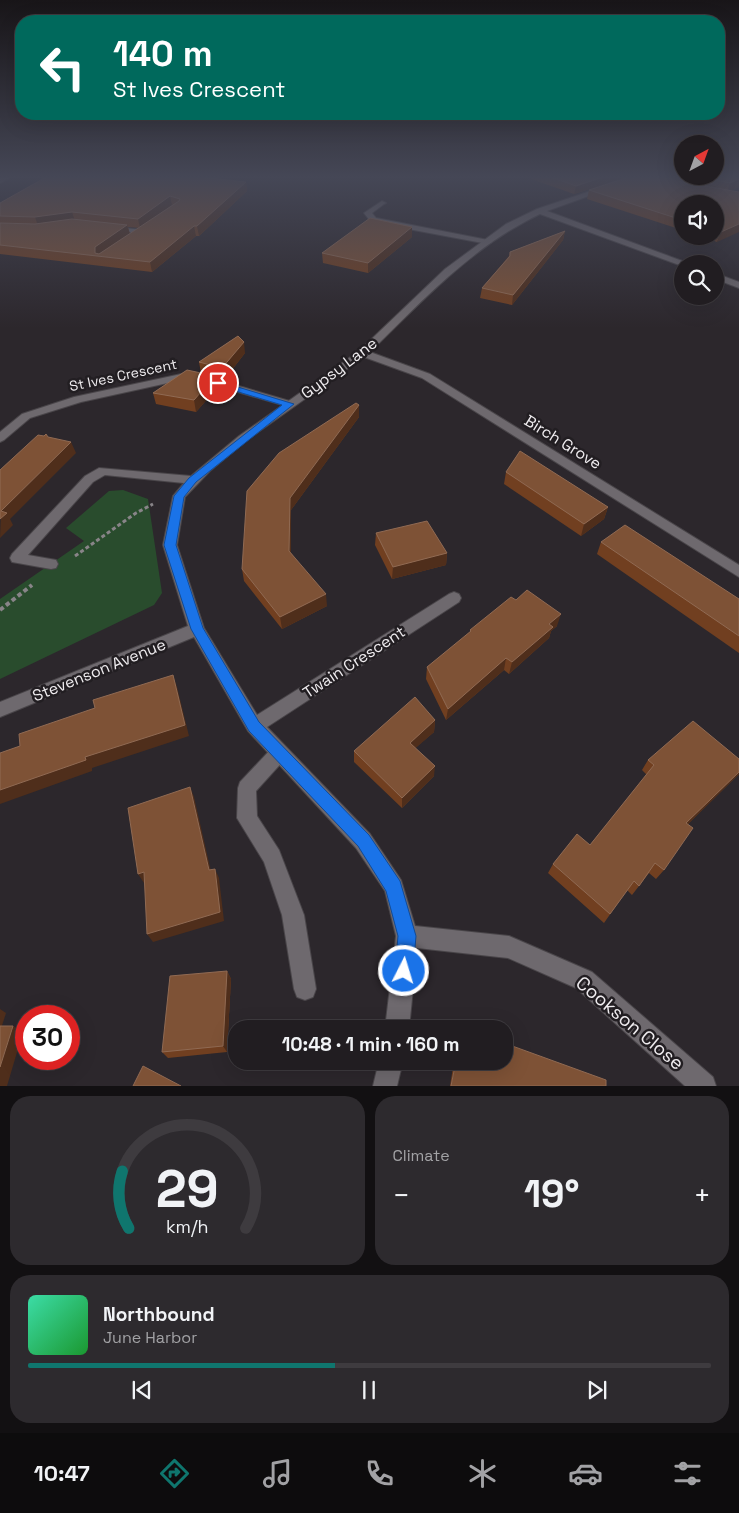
<!DOCTYPE html>
<meta charset="utf-8">
<style>
body{margin:0;font-family:"Space Grotesk",sans-serif;background:#2d2a2e;color:#f1f3f6;height:100vh;display:flex;flex-direction:column;font-size:19px;white-space:nowrap}
*{box-sizing:border-box;margin:0}
p{font-size:16px;color:#a2a2a5}
.icon{flex:none;width:28px;height:28px;fill:none;stroke:currentColor;stroke-width:2;stroke-linecap:round;stroke-linejoin:round}
.map{position:relative;height:1086px;overflow:hidden}
.sheet{display:flex;flex-direction:column;gap:10px;padding:10px;background:#121012;flex:1}
.sheet>*{flex:none}
.hud{position:absolute;left:15px;top:15px;width:710px;height:105px;border-radius:20px;box-shadow:0 5px 20px #0002,0 0 0 1px #3e3b3f;background:#00695c;color:#fff;overflow:hidden}
.needle{width:32px;rotate:41deg}
.buttons{position:absolute;left:674px;top:135px;display:grid;gap:10px}
.buttons a{display:grid;place-items:center;width:50px;height:50px;border-radius:50%;background:#211d21;box-shadow:0 5px 20px #0002,0 0 0 1px #3e3b3f;font-size:25px}
.speed{position:absolute;left:15px;top:1005px;display:flex;gap:10px;font-size:25px;font-weight:700;text-align:center}
.speed>*{display:grid;place-content:center;width:65px;height:65px;border-radius:50%;background:#211d21;box-shadow:0 5px 20px #0002,0 0 0 1px #3e3b3f;line-height:1}
.speed .limit{border:8px solid #d22;background:#fff;color:#111}
.pin{position:absolute;display:grid;place-items:center;width:42px;height:42px;color:#fff;margin:-21px;border:2px solid #fff;border-radius:50%;box-shadow:0 1px 5px #0007}
.me{position:absolute;width:55px;margin:-28px;rotate:5deg;stroke-linejoin:round;filter:drop-shadow(0 0 4px #0008)}
.turn{display:flex;align-items:center;gap:18px;height:105px;padding:0 15px;font-size:22px}
.turn .icon{width:65px;height:65px;stroke-width:2.5}
.turn b{display:block;font-size:35px;line-height:42px}
.big{font-size:38px;font-weight:800;line-height:1.1}
.sheet .widget{flex:1;display:flex;flex-direction:column;justify-content:center;gap:8px;min-width:0;padding:0 18px;border-radius:20px;background:#2d2a2e}
.sheet .dial{align-items:center;gap:0}
.dial svg{height:130px;overflow:visible;fill:none;stroke:#3e3b3f;stroke-width:7;stroke-linecap:round;text-anchor:middle}
.dial text{fill:#f1f3f6;stroke:none}
.song{display:flex;align-items:center;gap:15px}
.cover{width:60px;height:60px;border-radius:8px;background:linear-gradient(135deg,hsl(160 70% 55%),hsl(130 70% 35%))}
.played{height:5px;border-radius:2px;background:linear-gradient(90deg,#0f766e 45%,#3e3b3f 45%)}
.keys{display:flex;justify-content:space-around;direction:ltr}
.heat{display:flex;justify-content:space-between;align-items:center;font-size:28px;direction:ltr}
.sheet .tiles{flex:1;display:grid;gap:10px;grid-template-columns:1fr 1fr}
.widget:last-child{grid-column:span 2}
.trip{position:absolute;left:228px;top:1020px;width:285px;height:50px;border-radius:20px;background:#211d21;box-shadow:0 5px 20px #0002,0 0 0 1px #3e3b3f;font-weight:800;line-height:50px;text-align:center}
.tab-bar{display:flex;height:80px;justify-content:space-around;align-items:center;background:#0d0c0d;color:#a2a2a5}
.tab-bar .icon{width:35px;height:35px}
.tab-bar .selected{color:#0f766e}
.tab-bar b{font-size:22px;color:#f1f3f6}
.map>svg:first-child{display:block}
</style>
<div class="map">
<svg width="739" height="1086" viewBox="0 0 739 1086">
<rect width="100%" height="100%" fill="#2c272c"/>
<!-- green -->
<polygon fill="#294c2d" points="123,490 148,499 162,593 154,605 0,679 0,599 84,541 66,528 109,491"/>
<g fill="none" stroke-linecap="round" stroke-linejoin="round">
<defs>
<g id="service">
<polygon points="382,201 386,203 384,204 372,213 376,218 488,240 492,242 488,244 371,222 364,213"/>
<polygon points="186,373 205,376 293,402 295,404 289,407 200,381 186,379 81,402 30,418 4,440 0,442 0,432 22,414 74,397"/>
<polygon points="279,745 285,747 288,753 285,759 256,791 257,816 279,850 304,915 316,989 313,997 305,1000 297,997 294,989 282,915 264,862 237,818 238,788 240,782 273,747"/>
</g>
<g id="minor">
<path d="M635,176h9l-97,35 138,51 1,2h-4v2l-142,-52c-67,32 -117,86 -170,138l60,22 309,191v12l-317,-199 -58,-21 -117,83 -37,31 -25,26 -8,48 27,83 53,87 192,-121 5,-2 5,2 2,4 -2,4 -192,125 103,107 31,46 14,46 94,10 83,36 121,105 3,9h-31l-109,-98 -68,-30 -91,-10 -8,81h-24l11,-93 -11,-45 -29,-43 -108,-117 -54,-94 -194,80v-15l188,-76 -25,-81 10,-49 11,-13 -79,-8 -12,7 -65,73 28,5 2,4 -2,4 -5,1 -39,-7 -2,-4 2,-4 73,-78 14,-8 92,8 48,-40 120,-85 86,-82 61,-45 31,-15z"/>
<polygon points="107,226 143,230 147,232 143,234 110,230 107,230"/>
<polygon points="715,273 739,282 739,288 715,279"/>
<polygon points="379,1061 403,1061 397,1086 373,1086"/>
</g>
<polygon id="tertiary" points="5,176 13,176 0,183 0,178"/>
</defs>
<!-- service casing -->
<use href="#service" stroke="#494549" stroke-width="2"/>
<!-- minor casing -->
<use href="#minor" stroke="#494549" stroke-width="2"/>
<!-- tertiary casing -->
<use href="#tertiary" stroke="#494549" stroke-width="2"/>
<!-- path-far1 -->
<polyline stroke="#888488" stroke-width="3" stroke-dasharray="4 2.5" stroke-linecap="butt" points="75,556 136,513 153,504"/>
<!-- path -->
<polyline stroke="#888488" stroke-width="4" stroke-dasharray="4.5 3" stroke-linecap="butt" points="0,610 32,585"/>
<!-- service -->
<use href="#service" fill="#6e696e" fill-rule="evenodd"/>
<!-- minor -->
<use href="#minor" fill="#6e696e" fill-rule="evenodd"/>
<!-- tertiary -->
<use href="#tertiary" fill="#6e696e" fill-rule="evenodd"/>
</g>
<!-- wall -->
<g fill="#713f20" fill-rule="evenodd">
<polygon points="532,176 630,176 574,194 531,179"/>
<polygon points="632,176 739,176 730,191 739,192 717,242 700,236 715,236 715,204 682,204 682,230 587,199 589,190"/>
<path d="M246,182l1,9 -48,45h-3l-44,36 -152,-18v-51zM128,227l11,1 -9,6z"/>
<polygon points="565,231 563,240 512,305 480,298 482,288 509,256 510,252"/>
<polygon points="412,237 368,273 323,263 322,253"/>
<polygon points="245,353 224,380 215,377 217,388 196,412 156,404 153,393 201,373 199,362"/>
<polygon points="359,405 359,417 291,510 291,553 327,606 282,629 244,581 242,569"/>
<polygon points="506,472 608,507 604,519 581,536 504,484"/>
<polygon points="376,533 447,553 446,565 392,579 375,545"/>
<polygon points="601,542 739,599 739,653 597,554"/>
<polygon points="557,626 551,631 549,638 509,674 504,670 446,720 426,679 427,667 470,633 470,630"/>
<polygon points="435,720 434,732 415,748 434,776 402,808 354,762 354,751"/>
<polygon points="739,759 739,774 688,824 664,870 656,879 649,873 632,895 627,890 604,923 548,873 553,864 590,845 647,775 642,770 648,760"/>
<polygon points="227,971 231,979 227,1052 168,1058 162,1052"/>
<polygon points="454,1061 504,1061 606,1086 450,1086"/>
</g>
<!-- shaded-wall -->
<g fill="#4f2e1b">
<polygon points="606,176 630,176 574,194 576,186"/>
<polygon points="739,179 739,187 727,192 730,183"/>
<polygon points="246,182 247,191 199,236 197,226"/>
<polygon points="170,196 172,205 140,228 138,219"/>
<polygon points="72,212 75,221 38,226 35,217"/>
<polygon points="739,224 739,232 717,242 721,232"/>
<polygon points="127,225 130,234 98,256 95,253 95,247"/>
<polygon points="194,226 196,236 152,272 150,262"/>
<polygon points="412,227 412,237 368,273 368,263"/>
<polygon points="565,231 563,240 512,305 513,295"/>
<polygon points="244,342 245,353 224,380 222,368"/>
<polygon points="215,376 217,388 196,412 194,400"/>
<polygon points="359,405 359,417 291,510 291,563 289,551 290,498"/>
<polygon points="71,442 76,453 10,519 13,525 0,538 1,511"/>
<polygon points="608,507 604,519 581,536 584,524"/>
<polygon points="447,553 446,565 392,579 393,567"/>
<polygon points="326,594 327,606 282,629 280,617"/>
<polygon points="561,614 557,626 551,631 549,638 509,674 512,662 549,624"/>
<polygon points="506,658 504,670 446,720 448,709"/>
<polygon points="173,675 177,687 189,736 92,768 92,771 0,804 0,790 85,757"/>
<polygon points="435,720 434,732 409,754 410,743"/>
<polygon points="435,766 434,776 402,808 402,798"/>
<polygon points="739,772 739,774 738,775 679,833 686,823"/>
<polygon points="190,787 194,797 213,880 209,870"/>
<polygon points="215,869 219,878 224,921 153,942 147,934"/>
<polygon points="144,872 144,883 138,874"/>
<polygon points="227,971 231,979 227,1052 223,1046"/>
<polygon points="0,1009 6,1013 0,1032"/>
<polygon points="13,1026 23,1032 7,1086 0,1086 0,1067"/>
</g>
<!-- building -->
<g fill="#7e5236" stroke="#906a53">
<polygon points="48,176 191,176 246,182 197,226 194,226 150,262 0,245 0,223 35,224 72,219 127,225 95,247 95,253 99,254 179,201 180,199 170,196 138,219 72,212 35,217 0,216 0,203"/>
<polygon points="548,176 606,176 576,186"/>
<polygon points="632,176 661,176 682,182 739,192 739,224 721,232 715,230 715,204 682,204 682,220 589,190"/>
<polygon points="694,176 739,176 739,179 730,183"/>
<polygon points="370,218 412,227 368,263 322,253"/>
<polygon points="565,231 513,295 482,288 510,256 510,252"/>
<polygon points="238,336 244,342 222,368 199,362"/>
<polygon points="187,370 215,376 194,400 153,393"/>
<polygon points="356,403 359,405 290,498 289,551 326,594 280,617 242,569 247,491 279,453"/>
<polygon points="46,434 48,437 71,442 1,511 7,513 0,519 0,470 38,435 44,436"/>
<polygon points="520,451 608,507 584,524 506,472"/>
<polygon points="427,521 447,553 393,567 376,533"/>
<polygon points="625,525 739,599 739,636 601,542"/>
<polygon points="527,590 561,614 549,624 553,627 512,662 506,658 448,709 427,667 471,631 470,630 511,597 516,600"/>
<polygon points="173,675 185,725 85,757 86,760 0,790 0,753 20,746 19,734 95,708 93,700"/>
<polygon points="415,697 435,720 410,743 435,766 402,798 354,751"/>
<polygon points="693,721 739,759 739,772 686,823 693,828 664,870 655,863 639,886 634,881 610,914 553,864 577,834 590,845 654,765 648,760"/>
<polygon points="190,787 209,870 215,869 220,912 147,934 144,872 138,874 128,808"/>
<polygon points="227,971 223,1046 162,1052 170,976"/>
<polygon points="0,1026 13,1026 0,1067"/>
<polygon points="504,1043 606,1080 606,1086 451,1086 456,1061 504,1061"/>
<polygon points="143,1066 181,1086 133,1086"/>
</g>
<!-- sky -->
<linearGradient id="sky" x2="0" y2="1"><stop stop-color="#181518"/><stop offset="0.54" stop-color="#454756"/><stop offset="1" stop-color="#454756" stop-opacity="0"/></linearGradient>
<rect width="739" height="328" fill="url(#sky)"/>
<!-- route -->
<polygon fill="#1a73e8" stroke="#114b97" points="218,381 294,404 196,482 184,497 176,545 203,628 259,722 369,835 400,881 416,936 413,971 410,977 404,980 398,977 395,971 398,936 386,891 358,846 249,731 191,629 164,545 174,496 189,478 282,405 215,385 215,382"/>
<g text-anchor="middle" dominant-baseline="central" stroke-width="5" stroke-linejoin="round" paint-order="stroke">
<!-- far-street labels -->
<g font-size="14" fill="#efecef" stroke="#221e22">
<text transform="translate(123 375) rotate(-12)">St Ives Crescent</text>
</g>
<!-- street labels -->
<g font-size="16" fill="#efecef" stroke="#221e22">
<text transform="translate(339 368) rotate(-37)">Gypsy Lane</text>
<text transform="translate(563 442) rotate(32)">Birch Grove</text>
<text transform="translate(354 662) rotate(-33)">Twain Crescent</text>
<text transform="translate(99 670) rotate(-22)">Stevenson Avenue</text>
</g>
<!-- near-street labels -->
<g font-size="19" fill="#efecef" stroke="#221e22">
<text transform="translate(630 1023) rotate(40)">Cookson Close</text>
</g>
</g>
</svg>
<div class="buttons">
<a><svg class="needle" viewBox="-14 -14 28 28"><path d="M0-13l5 13h-10z" fill="#e53935"/><path d="M0 13l5-13h-10z" fill="#a2a2a5"/></svg></a>
<a><svg class="icon" aria-label="sound" viewBox="0 0 24 24"><path d="M4 9h4l5-4v14l-5-4H4zM17 9q2 3 0 6"/></svg></a>
<a><svg class="icon" aria-label="search" viewBox="0 0 24 24"><circle cx="10" cy="10" r="6"/><path d="M15 15l6 6"/></svg></a>
</div>
<div class="speed"><div class="limit">30</div></div>
<div class="pin" style="left:218px;top:383px;background:#d93025"><svg class="icon" aria-label="arrive" viewBox="0 0 24 24"><path d="M6 21V4h12l-3 4 3 4H6"/></svg></div>
<svg class="me" style="left:404px;top:971px" viewBox="-20 -20 40 40"><circle r="17" fill="#1a73e8" stroke="#fff" stroke-width="3"/><path d="M0-11L8 9 0 5-8 9z" fill="#fff"/></svg>
<div class="trip">10:48 · 1 min · 160 m</div>
<div class="hud">
<div class="turn"><svg class="icon" aria-label="left" viewBox="0 0 24 24"><path d="M17 20v-9H6M10 6l-5 5 5 5"/></svg><div><b>140 m</b>St Ives Crescent</div></div>
</div>
</div>
<section class="sheet">
<div class="tiles">
<div class="widget dial"><svg viewBox="0 0 100 80">
<path d="M14 69A42 42 0 1 1 86 69"/>
<path d="M14 69A42 42 0 0 1 10 34" stroke="#0f766e"/>
<text x="50" y="56" font-size="32" font-weight="700">29</text>
<text x="50" y="72" font-size="11">km/h</text>
</svg></div>
<div class="widget"><p>Climate</p>
<div class="heat"><a>−</a><b class="big">19°</b><a>+</a></div>
</div>
<div class="widget">
<div class="song"><i class="cover"></i><div><b>Northbound</b><p>June Harbor</p></div></div>
<div class="played"></div>
<div class="keys"><svg class="icon" aria-label="previous" viewBox="0 0 24 24"><path d="M18 5L8 12l10 7zM5 5v14"/></svg><svg class="icon" aria-label="pause" viewBox="0 0 24 24"><path d="M8 5v14M16 5v14"/></svg><svg class="icon" aria-label="next" viewBox="0 0 24 24"><path d="M6 5l10 7-10 7zM19 5v14"/></svg></div>
</div>
</div>
</section>
<nav class="tab-bar">
<b>10:47</b>
<svg class="icon selected" aria-label="directions" viewBox="0 0 24 24"><path d="M12 3l9 9-9 9-9-9zM9 14v-3h6M13 9l2 2-2 2"/></svg>
<svg class="icon" aria-label="music" viewBox="0 0 24 24"><path d="M9 18V5l10-2v13"/><circle cx="6" cy="18" r="3"/><circle cx="16" cy="16" r="3"/></svg>
<svg class="icon" aria-label="phone" viewBox="0 0 24 24"><path d="M5 4h4l2 5-3 2q2 4 5 5l2-3 5 2v4C11 20 4 13 5 4z"/></svg>
<svg class="icon" aria-label="climate" viewBox="0 0 24 24"><path d="M12 3v18M4 7l16 10M4 17L20 7"/></svg>
<svg class="icon" aria-label="car" viewBox="0 0 24 24"><path d="M5 17H2v-5l4-1 3-4h7l3 4 3 1v5h-3M9 17h6M6 11h13"/><circle cx="7" cy="17" r="2"/><circle cx="17" cy="17" r="2"/></svg>
<svg class="icon" aria-label="filters" viewBox="0 0 24 24"><path d="M4 7h16M4 17h16"/><circle cx="9" cy="7" r="2"/><circle cx="15" cy="17" r="2"/></svg>
</nav>
